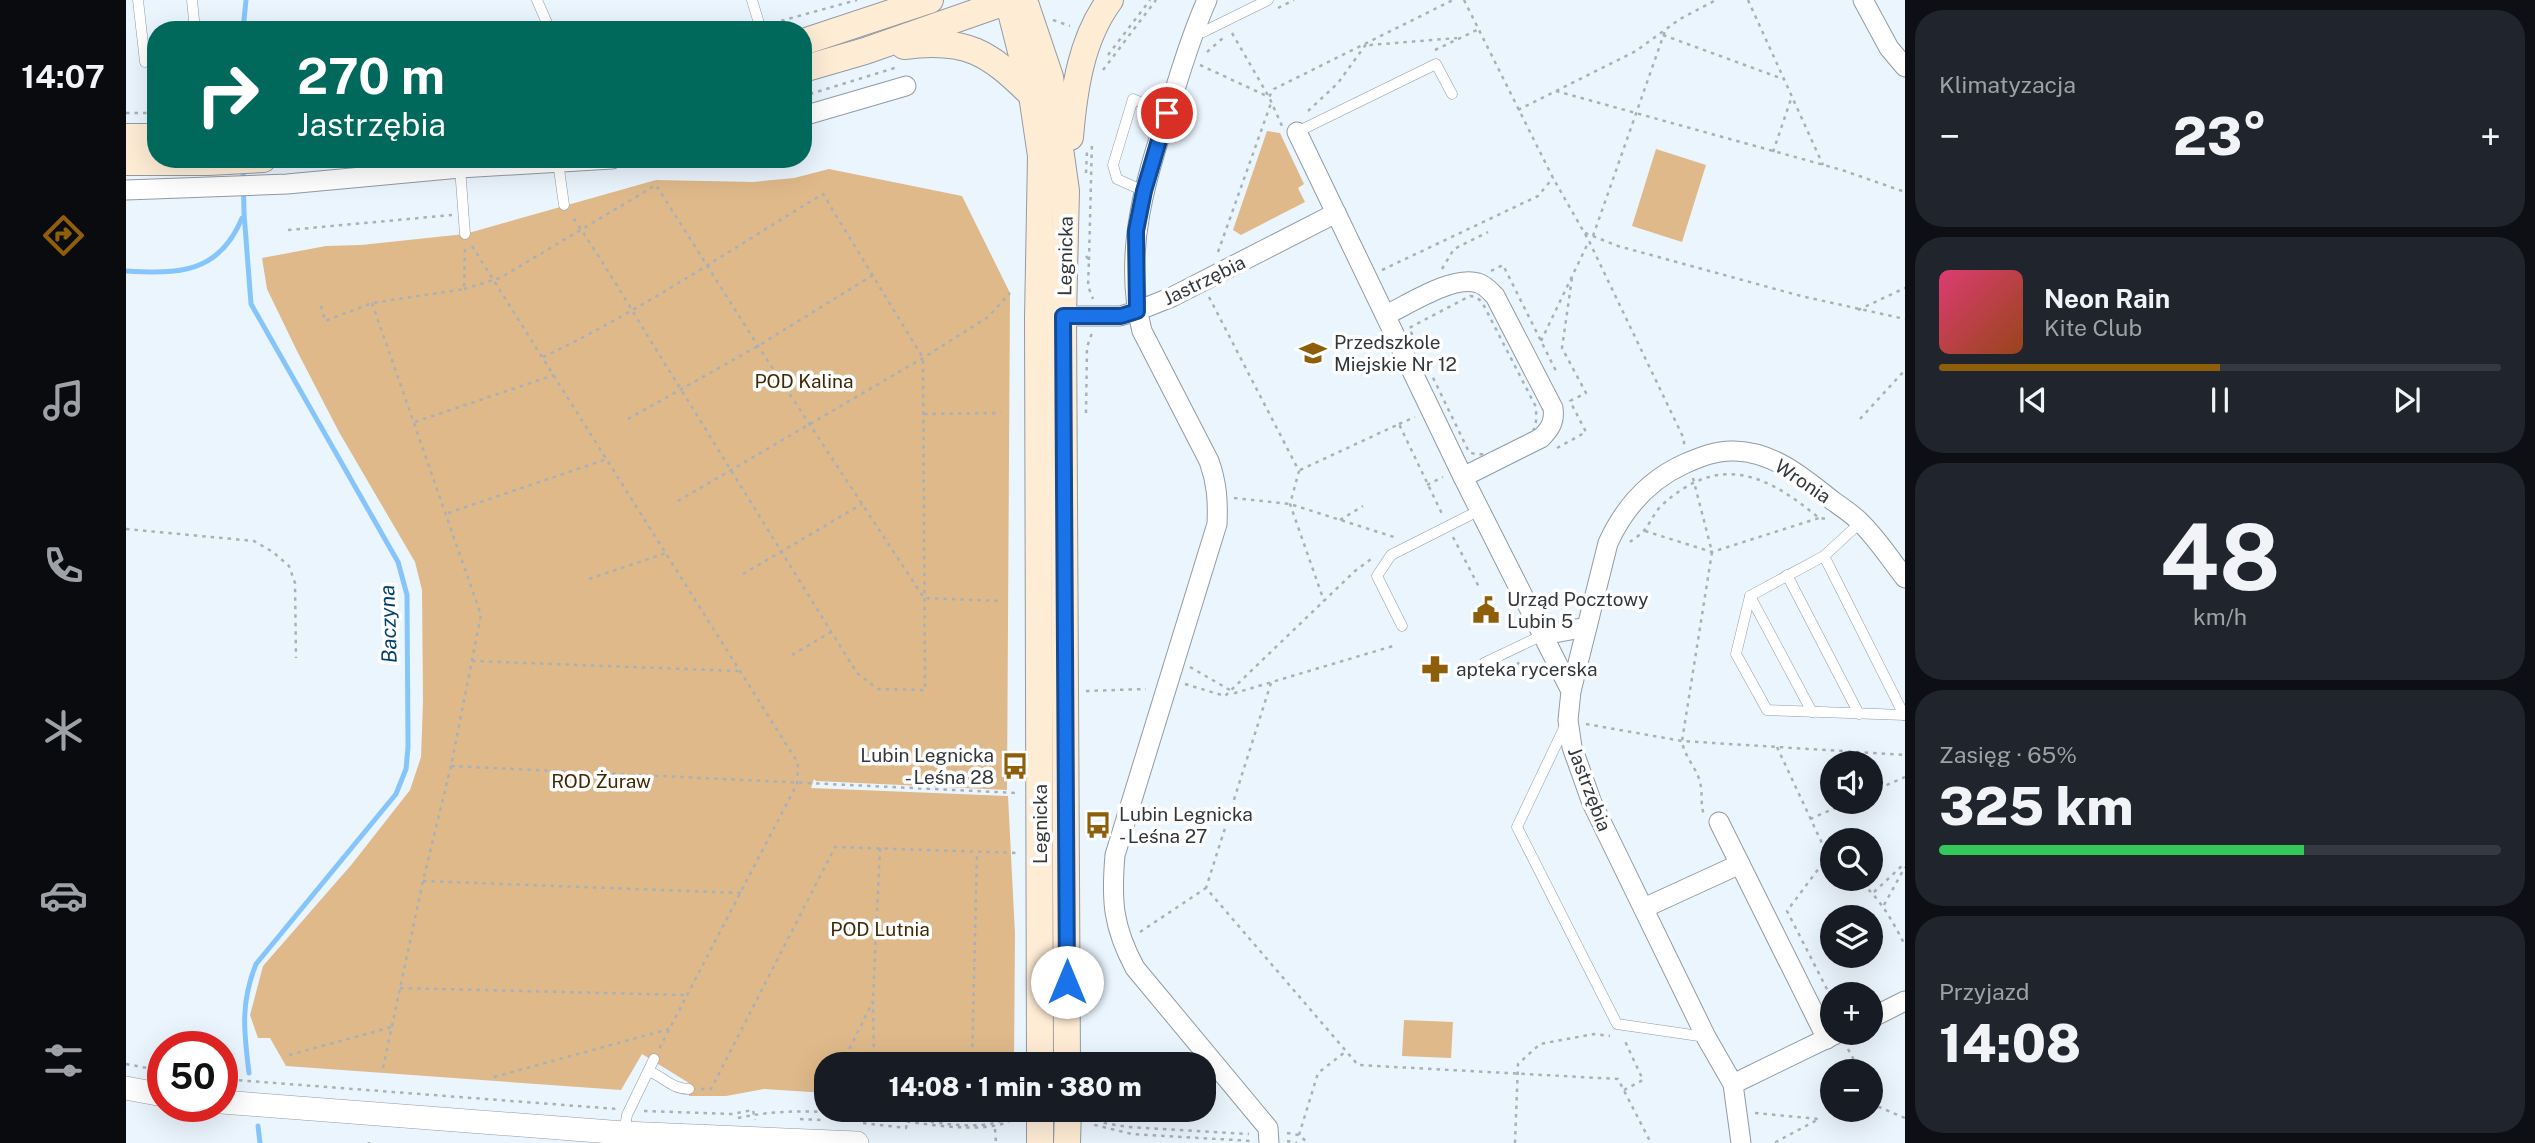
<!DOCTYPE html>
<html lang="pl">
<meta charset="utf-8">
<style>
body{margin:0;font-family:"Public Sans",sans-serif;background:#20242c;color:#f1f3f6;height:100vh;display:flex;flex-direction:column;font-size:26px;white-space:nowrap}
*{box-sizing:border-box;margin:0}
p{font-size:23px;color:#9ea1a6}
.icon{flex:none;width:38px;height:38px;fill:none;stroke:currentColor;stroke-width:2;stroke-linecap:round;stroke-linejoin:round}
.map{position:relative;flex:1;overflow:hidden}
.panel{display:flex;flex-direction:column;gap:10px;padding:10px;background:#0d0f14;width:630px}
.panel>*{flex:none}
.banner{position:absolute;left:21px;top:21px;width:665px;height:147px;border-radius:28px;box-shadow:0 7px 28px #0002;background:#00695c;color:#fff;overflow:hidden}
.buttons{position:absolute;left:1694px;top:751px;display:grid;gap:14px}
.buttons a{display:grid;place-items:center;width:63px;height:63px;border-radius:50%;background:#171b24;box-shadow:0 7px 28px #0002;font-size:35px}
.speed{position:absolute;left:21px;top:1031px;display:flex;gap:14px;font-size:35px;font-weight:700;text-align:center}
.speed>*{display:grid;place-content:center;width:91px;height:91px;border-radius:50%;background:#171b24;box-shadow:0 7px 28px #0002;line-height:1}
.speed .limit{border:10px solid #d22;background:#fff;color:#111}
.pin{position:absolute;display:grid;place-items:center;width:60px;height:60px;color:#fff;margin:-30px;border:4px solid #fff;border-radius:50%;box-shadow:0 2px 7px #0007}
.me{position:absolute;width:77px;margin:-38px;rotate:0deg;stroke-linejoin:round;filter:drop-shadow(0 0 5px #0008)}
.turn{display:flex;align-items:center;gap:24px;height:147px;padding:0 35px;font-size:32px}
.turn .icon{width:91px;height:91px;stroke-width:2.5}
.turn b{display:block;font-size:49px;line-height:60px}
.big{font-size:52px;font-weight:800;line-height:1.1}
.panel .tile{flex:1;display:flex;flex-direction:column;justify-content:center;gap:10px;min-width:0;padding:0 24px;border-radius:28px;background:#20242c}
.panel .dial{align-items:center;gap:0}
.dial b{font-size:91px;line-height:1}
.song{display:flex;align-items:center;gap:21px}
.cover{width:84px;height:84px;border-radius:10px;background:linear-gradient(135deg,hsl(340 70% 55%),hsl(20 70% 35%))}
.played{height:7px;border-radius:4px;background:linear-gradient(90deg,#8f5e0a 50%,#363941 50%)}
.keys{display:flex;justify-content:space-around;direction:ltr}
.heat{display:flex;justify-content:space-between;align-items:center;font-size:38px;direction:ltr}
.charge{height:10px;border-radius:5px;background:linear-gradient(90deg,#34c759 65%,#363941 0)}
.trip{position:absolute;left:688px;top:1052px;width:402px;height:70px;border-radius:28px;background:#171b24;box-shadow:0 7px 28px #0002;font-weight:800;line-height:70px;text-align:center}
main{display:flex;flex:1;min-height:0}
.dock{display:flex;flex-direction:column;width:126px;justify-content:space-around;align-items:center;background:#090b0e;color:#9ea1a6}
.dock .icon{width:49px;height:49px}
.dock .selected{color:#8f5e0a}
.dock b{font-size:32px;color:#f1f3f6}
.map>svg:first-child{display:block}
</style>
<main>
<nav class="dock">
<b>14:07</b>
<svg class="icon selected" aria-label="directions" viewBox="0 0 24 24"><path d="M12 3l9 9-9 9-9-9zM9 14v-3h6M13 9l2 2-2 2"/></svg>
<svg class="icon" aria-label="music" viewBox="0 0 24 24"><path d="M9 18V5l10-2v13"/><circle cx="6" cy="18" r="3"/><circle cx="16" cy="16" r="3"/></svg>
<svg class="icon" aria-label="phone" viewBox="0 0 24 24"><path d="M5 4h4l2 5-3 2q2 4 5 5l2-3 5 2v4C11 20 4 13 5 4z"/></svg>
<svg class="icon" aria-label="climate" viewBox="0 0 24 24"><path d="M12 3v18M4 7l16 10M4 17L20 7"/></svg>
<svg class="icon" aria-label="car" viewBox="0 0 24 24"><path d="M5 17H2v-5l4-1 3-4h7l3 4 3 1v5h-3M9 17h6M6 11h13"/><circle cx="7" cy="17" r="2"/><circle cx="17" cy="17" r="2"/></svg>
<svg class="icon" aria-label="filters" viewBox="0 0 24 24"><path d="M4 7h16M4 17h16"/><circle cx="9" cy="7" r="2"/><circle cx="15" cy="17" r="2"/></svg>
</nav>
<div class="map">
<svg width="1779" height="1143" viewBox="0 0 1779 1143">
<rect width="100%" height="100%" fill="#ebf5fe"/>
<!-- green -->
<g fill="#dfb98a">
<polygon points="1141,131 1154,133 1178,184 1172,188 1179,202 1115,235 1107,230"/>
<polygon points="1530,149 1580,165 1556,242 1506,226"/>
<polygon points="703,169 836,196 884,293 881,790 690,781 688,779 685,788 882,796 889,934 888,1064 700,1064 700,1093 638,1089 600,1096 563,1096 563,1083 516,1054 495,1090 160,1066 144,1038 132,1038 124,1015 137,966 226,864 284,790 295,757 297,702 296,590 289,562 213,432 171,351 141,289 136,258 200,246 235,245 339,234 530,180 627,182 668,178"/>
<polygon points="1278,1020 1327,1022 1325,1058 1276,1056"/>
</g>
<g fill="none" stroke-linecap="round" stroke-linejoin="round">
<!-- stream -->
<g stroke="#86c5fb" stroke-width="5">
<polyline points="117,30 120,0"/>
<path d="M117,167l1,46 7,91 147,258 9,33 1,152 -2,22 -10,25 -140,170c-16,40 -12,68 -7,109"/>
<path d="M0,271c52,3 93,3 116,-53"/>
<polyline points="132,1126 134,1143"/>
</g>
<defs>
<g id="service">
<polyline points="12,0 19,62"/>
<polyline points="66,0 69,30"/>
<polyline points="411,0 424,30"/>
<polyline points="626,0 635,30"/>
<polyline points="1068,32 1077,32 1142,0"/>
<polyline points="1171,132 1310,64 1326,94"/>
<polyline points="432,162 438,205"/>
<polyline points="334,168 339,234"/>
<polyline points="1018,191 991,179 987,165 1007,99 1041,113"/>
<polyline points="1735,522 1698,556 1624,596 1610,654 1641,710 1779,715"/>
<polyline points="1698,556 1778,715"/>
<polyline points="1661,575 1733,714"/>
<polyline points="1624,596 1686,712"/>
<polyline points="1276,626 1251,576 1265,555 1354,510"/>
<polyline points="1358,663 1417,635"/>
<polyline points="1439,726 1391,827 1491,1024 1580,1037"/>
<path d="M523,1071c16,7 23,18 40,18"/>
<polyline points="498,1133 501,1115 528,1059"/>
</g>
<g id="minor">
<path d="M1081,0c-14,31 -24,63 -34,96 -25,75 -52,155 -31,235l67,130c8,22 9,40 8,63l-102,331c-4,46 -2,72 20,113l133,160 1,15"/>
<polyline points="1737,0 1763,48 1779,67"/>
<polyline points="677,116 780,86"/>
<polyline points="1171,132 1337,477 1445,691 1442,720 1446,747 1466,803 1580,1037 1607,1084 1615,1143"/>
<polyline points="0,190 161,184 334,168 486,159"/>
<path d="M1260,315c23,-11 67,-40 92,-32 7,2 12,8 17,13l58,112c2,14 -3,21 -12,30l-78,39"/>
<polyline points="937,316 994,316 1011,311 1046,297 1210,213"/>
<polyline points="1417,635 1461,627"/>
<path d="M1445,691l37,-148c16,-35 41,-63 76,-79 16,-7 33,-14 51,-13 39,1 69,27 98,50 10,7 21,14 29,23 16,16 29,36 43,54"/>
<polyline points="1593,822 1701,1039"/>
<polyline points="1518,908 1614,864"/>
<polyline points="1745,1018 1779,1001"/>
<polyline points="1607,1084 1714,1032"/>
</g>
<g id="tertiary">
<polyline points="0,1088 37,1095"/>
<polyline points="96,1102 498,1133 731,1143"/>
</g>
<g id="secondary">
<polyline points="882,0 906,95 915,156 912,318 914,1064"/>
<polyline points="898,0 924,77 940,191 937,316 941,1064"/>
<polyline points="677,42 804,0"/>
<path d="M778,46c63,-8 84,6 127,48"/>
<polyline points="677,69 739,51 885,0"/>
<polyline points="0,137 30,137"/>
<path d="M944,137c4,-47 11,-98 40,-137"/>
<polyline points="0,162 82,162 137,159"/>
<polyline points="914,1110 914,1143"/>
<polyline points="941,1143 942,1110"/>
</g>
</defs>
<!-- service casing -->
<use href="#service" stroke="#929ba3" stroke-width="11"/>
<!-- minor casing -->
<use href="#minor" stroke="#929ba3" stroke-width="21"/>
<!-- tertiary casing -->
<use href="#tertiary" stroke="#929ba3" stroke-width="24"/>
<!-- secondary casing -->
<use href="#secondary" stroke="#929ba3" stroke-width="28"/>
<!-- path -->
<g stroke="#a9b1b8" stroke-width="2.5" stroke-dasharray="3.5 5" stroke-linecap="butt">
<polyline points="1338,0 1427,178 1463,241 1558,439 1558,445"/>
<polyline points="1622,0 1697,165"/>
<polyline points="1152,8 1168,0"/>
<polyline points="927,20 944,26"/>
<polyline points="647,23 731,0"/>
<polyline points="1106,33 1143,97 1156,126"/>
<polyline points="1537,35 1657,79"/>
<polyline points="1309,50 1353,29"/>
<polyline points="1081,52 1097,38"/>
<polyline points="982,55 1024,0"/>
<polyline points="1074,65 1143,97 1148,89 1327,0"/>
<polyline points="977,70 1030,0"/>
<polyline points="1430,91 1716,170 1779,192"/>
<polyline points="684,94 772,67"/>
<polyline points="1392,110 1510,51 1554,19 1590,0"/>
<polyline points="1182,111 1212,83 1241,43 1244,45 1331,38"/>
<polyline points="0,113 30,113"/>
<polyline points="1647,152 1666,96"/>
<polyline points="960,173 961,151"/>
<polyline points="162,230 326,215"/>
<polyline points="1459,233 1492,246 1675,296 1779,319"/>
<polyline points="1467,236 1539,31"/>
<polyline points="346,246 672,763 671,784 533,1049"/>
<polyline points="1092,252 1145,103"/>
<polyline points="960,256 963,260 962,286 967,299"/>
<polyline points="963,260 966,141"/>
<polyline points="1316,269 1328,249 1362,232"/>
<polyline points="1256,270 1412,196 1427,178"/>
<polyline points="1365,271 1377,265 1431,373"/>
<polyline points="338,289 374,278 530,185 632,346 798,598 875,601"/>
<path d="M1344,296l6,1 6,5 54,105c0,8 1,15 -2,22 -9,16 -49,31 -65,23l-60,-124z"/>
<polyline points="1083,297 1173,471 1164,504 1198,601"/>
<polyline points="246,303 355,615 325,766 297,881 257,1068"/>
<polyline points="195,306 199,321 246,303 338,289 339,247"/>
<polyline points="1732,310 1779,288"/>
<polyline points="1415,341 1463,241"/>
<path d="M417,357c98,-46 188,-108 280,-163l100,164 2,332 -47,-1 -21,-16c-60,-96 -120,-193 -180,-290 -35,-55 -68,-113 -105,-167"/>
<polyline points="960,413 961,347 966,333"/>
<polyline points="798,414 875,413"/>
<polyline points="502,419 632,346 747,275"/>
<polyline points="1734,419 1779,370"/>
<polyline points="289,422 428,375"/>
<polyline points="1273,424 1289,417"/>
<polyline points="1431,448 1460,432 1444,401 1460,393 1436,348 1446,278"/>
<polyline points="1174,470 1273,424 1317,516"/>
<path d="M1567,478l19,74 -30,189c2,15 14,26 18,41 3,11 0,22 4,33"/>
<polyline points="1301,485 1317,477"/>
<polyline points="1108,498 1164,504 1271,538"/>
<polyline points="552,501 797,358 862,317 884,293"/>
<polyline points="322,513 481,459"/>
<polyline points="1214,520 1237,506"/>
<polyline points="0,529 128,541 147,552 163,566 169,583 170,658"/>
<polyline points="1519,531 1586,552 1693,518"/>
<polyline points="1327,537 1353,587"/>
<path d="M1504,542c5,-4 12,-8 16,-14 5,-7 9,-16 15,-22 58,-54 105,-32 158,12l7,1"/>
<polyline points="617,574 736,504"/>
<polyline points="463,579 540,553"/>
<polyline points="666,655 705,632"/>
<polyline points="346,661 612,671"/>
<polyline points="1391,663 1415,671"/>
<polyline points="1064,667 1109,693 1267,646"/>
<polyline points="1145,683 1080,888 1232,1065 1492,1079 1525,1143"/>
<polyline points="1059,684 1099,696 1229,571 1248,557"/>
<polyline points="960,691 1020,689"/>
<polyline points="1460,724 1556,741 1779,755"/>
<polyline points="1651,747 1702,856 1706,859"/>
<polyline points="325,766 891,793"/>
<polyline points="1745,792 1779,777"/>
<polyline points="1716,802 1720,811 1728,813 1735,809 1739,802"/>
<polyline points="1684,819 1716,805"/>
<polyline points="1702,856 1661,911 1706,999"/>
<path d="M1730,878c25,21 34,39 49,67"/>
<polyline points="297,881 615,893"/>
<polyline points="1748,892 1779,863"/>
<polyline points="1758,905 1779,867"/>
<polyline points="1014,932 1080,888"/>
<polyline points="274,988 559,995"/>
<polyline points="1722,1049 1734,1071"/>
<polyline points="163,1055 266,1027"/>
<polyline points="0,1064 37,1071"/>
<polyline points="716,1064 747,1001"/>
<polyline points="748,1064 747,1000 754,848"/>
<polyline points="846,1064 851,852"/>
<polyline points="368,1077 543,1029"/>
<polyline points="96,1079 491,1109"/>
<polyline points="575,1089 585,1089 709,847 893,853"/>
<polyline points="1498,1090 1517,1080 1498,1039"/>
<polyline points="1745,1091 1753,1107 1779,1118"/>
<polyline points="967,1110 972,1118 978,1123 1002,1127 1123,1134"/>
<polyline points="518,1111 606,1114 627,1110 629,1120"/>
<polyline points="1629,1113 1693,1119 1648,1143"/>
<path d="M612,1118c41,-9 78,-7 119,-4 35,3 139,29 161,0"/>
<polyline points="963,1118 969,1125 1006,1134 1126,1141"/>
<polyline points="674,1119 695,1120"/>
<path d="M737,1123l43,5 2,-10c26,4 91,18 107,-8"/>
<polyline points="869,1129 870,1143"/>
<polyline points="1161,1133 1173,1135 1182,1143"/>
<polyline points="1173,1135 1192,1073 1219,1052"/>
<polyline points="1161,1141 1171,1143"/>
<polyline points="243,1143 243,1142"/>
<polyline points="1389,1143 1392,1064 1414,1044 1468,1034 1484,1036"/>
</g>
<!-- service -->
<use href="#service" stroke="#fff" stroke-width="10"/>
<!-- minor -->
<use href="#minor" stroke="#fff" stroke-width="19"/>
<!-- tertiary -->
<use href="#tertiary" stroke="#fff" stroke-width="23"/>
<!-- secondary -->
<use href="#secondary" stroke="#feecd5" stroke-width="26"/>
</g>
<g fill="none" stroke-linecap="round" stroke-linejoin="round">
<defs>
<polyline id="route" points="941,982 937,316 995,316 1011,311 1010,231 1018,191 1041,113"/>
</defs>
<!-- route casing -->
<use href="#route" stroke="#114b97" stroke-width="18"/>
<!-- route -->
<use href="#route" stroke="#1a73e8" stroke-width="12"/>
</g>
<!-- icons -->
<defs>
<symbol id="school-bare" viewBox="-9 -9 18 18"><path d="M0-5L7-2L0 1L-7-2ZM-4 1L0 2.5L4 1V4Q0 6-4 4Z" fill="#8f5e0a" stroke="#fff" stroke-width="2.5" paint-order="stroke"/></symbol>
<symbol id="civic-bare" viewBox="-9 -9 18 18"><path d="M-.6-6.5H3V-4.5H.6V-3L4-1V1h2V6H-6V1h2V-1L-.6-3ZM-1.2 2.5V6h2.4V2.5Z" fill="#8f5e0a" stroke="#fff" stroke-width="2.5" paint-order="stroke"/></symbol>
<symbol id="pharmacy-bare" viewBox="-9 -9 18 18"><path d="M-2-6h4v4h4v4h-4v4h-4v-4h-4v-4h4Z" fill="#8f5e0a" stroke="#fff" stroke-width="2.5" paint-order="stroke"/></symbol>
<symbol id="bus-bare" viewBox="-9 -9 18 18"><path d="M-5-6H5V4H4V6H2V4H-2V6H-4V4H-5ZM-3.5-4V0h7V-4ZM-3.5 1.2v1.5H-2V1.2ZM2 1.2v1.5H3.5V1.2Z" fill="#8f5e0a" stroke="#fff" stroke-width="2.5" paint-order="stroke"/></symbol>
</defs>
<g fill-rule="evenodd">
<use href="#school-bare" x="1168" y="334" width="38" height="38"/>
<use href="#civic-bare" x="1341" y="591" width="38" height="38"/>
<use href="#pharmacy-bare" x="1290" y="650" width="38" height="38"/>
<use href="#bus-bare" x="870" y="747" width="38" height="38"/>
<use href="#bus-bare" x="953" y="806" width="38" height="38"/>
</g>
<g text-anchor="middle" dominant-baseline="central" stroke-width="7" stroke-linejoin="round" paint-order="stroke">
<!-- street labels -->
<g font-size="19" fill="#33373a" stroke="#fff">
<text transform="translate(939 256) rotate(-89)">Legnicka</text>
<text transform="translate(1078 280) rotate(-26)">Jastrzębia</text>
<text transform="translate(1677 481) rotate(34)">Wronia</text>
<text transform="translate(1464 789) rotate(69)">Jastrzębia</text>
<text transform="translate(914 824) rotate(-90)">Legnicka</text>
</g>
<!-- poi labels -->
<g font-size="19" fill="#33373a" stroke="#fff" text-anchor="start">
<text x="1208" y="342">Przedszkole<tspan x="1208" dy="22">Miejskie Nr 12</tspan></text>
<text x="1381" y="599">Urząd Pocztowy<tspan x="1381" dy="22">Lubin 5</tspan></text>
<text x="1330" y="669">apteka rycerska</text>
<text x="868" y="755" text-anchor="end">Lubin Legnicka<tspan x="868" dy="22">- Leśna 28</tspan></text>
<text x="993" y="814">Lubin Legnicka<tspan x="993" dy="22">- Leśna 27</tspan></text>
</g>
<!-- park labels -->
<g font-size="19" fill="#412802" stroke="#fff">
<text x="678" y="381">POD Kalina</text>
<text x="475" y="781">ROD Żuraw</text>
<text x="754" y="929">POD Lutnia</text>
</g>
<!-- water labels -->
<g font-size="21" font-style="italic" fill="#00416c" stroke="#fff">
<text transform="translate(262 624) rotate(-92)">Baczyna</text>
</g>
</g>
</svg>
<div class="buttons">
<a><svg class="icon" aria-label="sound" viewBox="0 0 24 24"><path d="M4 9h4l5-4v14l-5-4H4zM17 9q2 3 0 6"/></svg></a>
<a><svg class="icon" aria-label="search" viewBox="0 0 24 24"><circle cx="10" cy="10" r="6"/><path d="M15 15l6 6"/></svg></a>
<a><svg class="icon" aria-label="layers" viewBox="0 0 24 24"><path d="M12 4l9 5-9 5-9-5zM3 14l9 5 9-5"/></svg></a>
<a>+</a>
<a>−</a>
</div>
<div class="speed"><div class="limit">50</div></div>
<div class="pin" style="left:1041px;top:113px;background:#d93025"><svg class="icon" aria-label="arrive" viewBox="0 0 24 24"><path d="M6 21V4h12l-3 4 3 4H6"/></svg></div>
<svg class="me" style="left:941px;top:982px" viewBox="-20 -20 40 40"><circle r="19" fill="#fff"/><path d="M0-13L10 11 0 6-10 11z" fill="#1a73e8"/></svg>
<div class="trip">14:08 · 1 min · 380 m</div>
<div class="banner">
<div class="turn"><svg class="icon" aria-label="right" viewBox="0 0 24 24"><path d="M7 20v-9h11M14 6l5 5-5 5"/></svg><div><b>270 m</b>Jastrzębia</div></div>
</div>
</div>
<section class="panel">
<div class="tile"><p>Klimatyzacja</p>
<div class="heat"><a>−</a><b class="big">23°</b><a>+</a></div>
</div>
<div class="tile">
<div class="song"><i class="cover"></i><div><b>Neon Rain</b><p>Kite Club</p></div></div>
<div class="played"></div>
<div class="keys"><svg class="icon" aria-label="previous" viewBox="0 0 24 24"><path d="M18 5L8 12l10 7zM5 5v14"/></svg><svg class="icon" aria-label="pause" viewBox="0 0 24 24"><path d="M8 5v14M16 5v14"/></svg><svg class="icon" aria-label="next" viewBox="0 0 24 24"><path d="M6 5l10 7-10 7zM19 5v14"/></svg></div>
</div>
<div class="tile dial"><b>48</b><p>km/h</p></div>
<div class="tile"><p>Zasięg · 65%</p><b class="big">325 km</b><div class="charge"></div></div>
<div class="tile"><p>Przyjazd</p><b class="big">14:08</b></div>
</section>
</main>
